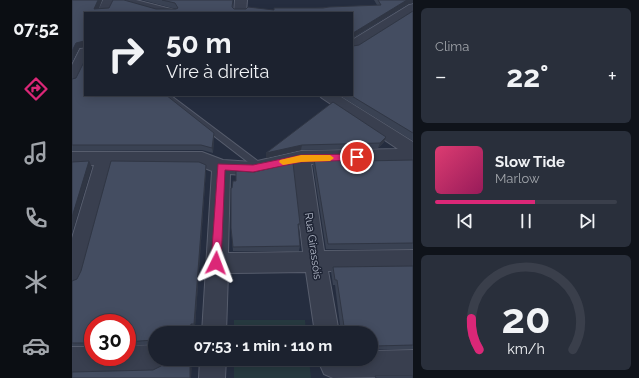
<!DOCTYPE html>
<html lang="pt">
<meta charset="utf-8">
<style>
body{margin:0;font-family:Raleway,sans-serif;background:#292f3b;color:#f1f3f6;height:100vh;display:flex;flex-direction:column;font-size:15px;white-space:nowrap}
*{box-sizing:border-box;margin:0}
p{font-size:13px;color:#a0a4aa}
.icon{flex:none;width:22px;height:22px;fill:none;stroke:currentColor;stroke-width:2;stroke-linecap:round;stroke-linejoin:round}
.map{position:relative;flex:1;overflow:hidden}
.details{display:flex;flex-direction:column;gap:8px;padding:8px;background:#0f131a;width:226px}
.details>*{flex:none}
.top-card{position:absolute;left:12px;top:12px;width:269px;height:84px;border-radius:0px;box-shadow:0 2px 10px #0003,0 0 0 1px #3a3f4b;background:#1c222f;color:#f1f3f6;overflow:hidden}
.speed{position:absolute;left:12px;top:314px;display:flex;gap:8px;font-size:20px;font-weight:700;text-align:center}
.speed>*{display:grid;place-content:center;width:52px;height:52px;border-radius:50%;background:#1c222f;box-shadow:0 2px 10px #0003,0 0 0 1px #3a3f4b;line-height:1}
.speed .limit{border:6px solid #d22;background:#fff;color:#111}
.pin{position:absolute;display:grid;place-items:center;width:34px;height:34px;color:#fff;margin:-17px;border:2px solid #fff;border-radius:50%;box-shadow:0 1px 4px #0007}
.me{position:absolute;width:44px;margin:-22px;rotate:3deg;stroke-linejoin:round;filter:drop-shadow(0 0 3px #0008)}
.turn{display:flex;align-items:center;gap:14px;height:84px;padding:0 16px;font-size:18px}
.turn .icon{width:52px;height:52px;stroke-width:2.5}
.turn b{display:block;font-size:28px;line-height:34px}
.big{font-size:30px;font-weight:700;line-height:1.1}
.details .tile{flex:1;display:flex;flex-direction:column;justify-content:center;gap:6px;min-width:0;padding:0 14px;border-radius:6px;background:#292f3b}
.details .dial{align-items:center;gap:0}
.dial svg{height:104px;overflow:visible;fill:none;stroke:#3a3f4b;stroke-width:7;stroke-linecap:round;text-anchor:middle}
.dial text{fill:#f1f3f6;stroke:none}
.song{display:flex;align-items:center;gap:12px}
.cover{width:48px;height:48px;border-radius:6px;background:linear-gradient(135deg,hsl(340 70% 55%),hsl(330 70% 35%))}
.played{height:4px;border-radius:2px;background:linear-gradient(90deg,#db2777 55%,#3a3f4b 55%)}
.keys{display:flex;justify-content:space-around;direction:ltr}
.heat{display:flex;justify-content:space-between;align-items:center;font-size:22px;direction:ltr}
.trip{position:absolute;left:76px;top:326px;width:230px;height:40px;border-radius:20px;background:#1c222f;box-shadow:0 2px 10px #0003,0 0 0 1px #3a3f4b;font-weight:700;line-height:40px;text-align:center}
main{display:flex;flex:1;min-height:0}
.tab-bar{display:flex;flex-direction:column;width:72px;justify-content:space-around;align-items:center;background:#0b0e13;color:#a0a4aa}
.tab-bar .icon{width:28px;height:28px}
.tab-bar .selected{color:#db2777}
.tab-bar b{font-size:18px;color:#f1f3f6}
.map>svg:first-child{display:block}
</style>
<main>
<nav class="tab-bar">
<b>07:52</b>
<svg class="icon selected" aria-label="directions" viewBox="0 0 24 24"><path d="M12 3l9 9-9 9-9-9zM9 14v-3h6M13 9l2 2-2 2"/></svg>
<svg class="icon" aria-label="music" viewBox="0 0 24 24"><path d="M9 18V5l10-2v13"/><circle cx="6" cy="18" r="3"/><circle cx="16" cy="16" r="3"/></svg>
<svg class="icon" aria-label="phone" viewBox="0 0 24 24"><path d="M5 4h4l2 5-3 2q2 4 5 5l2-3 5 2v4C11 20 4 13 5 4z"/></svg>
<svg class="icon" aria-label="climate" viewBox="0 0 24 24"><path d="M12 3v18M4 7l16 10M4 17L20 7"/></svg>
<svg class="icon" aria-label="car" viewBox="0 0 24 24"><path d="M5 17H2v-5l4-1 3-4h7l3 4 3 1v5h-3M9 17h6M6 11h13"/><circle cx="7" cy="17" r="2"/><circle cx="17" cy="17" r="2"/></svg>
</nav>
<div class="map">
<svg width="341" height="378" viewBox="0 0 341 378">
<rect width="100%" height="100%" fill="#252d3f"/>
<!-- green -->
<g fill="#273a40">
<polygon points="162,320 233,320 234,333 162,333"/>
<polygon points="162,359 237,359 239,378 162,378"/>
</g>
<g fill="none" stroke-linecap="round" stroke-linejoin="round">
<defs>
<polygon id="service" points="89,95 98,95 191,165 192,167 191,169 185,169"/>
<g id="minor">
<polygon points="31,0 43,0 37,13 25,13"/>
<polygon points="45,0 64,0 103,10 105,13 85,13 47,2"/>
<polygon points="163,0 175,0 174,13 162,13"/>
<polygon points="341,4 341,13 285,49 280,50 280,40 337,5"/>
<polygon points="13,48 13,67 5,83 0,85 0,65 8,49"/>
<path d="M247,95h19l75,47v20l-102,2 13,87 89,-1v20l-85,1 11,62h-24l-9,-61 -78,1 -2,60h-24l10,-162 -12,-5 -88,-1 -29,110 -3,7 -8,4v-48l22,-73 -22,1v-14h130l21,8 30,2 48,-11 97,-2 -76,-51zM221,167l10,85 -75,1 2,-79 23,2z"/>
<polygon points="83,345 83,359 95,359 92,367 83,371 0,373 0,347 21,347 21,357 55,357 55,346"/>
<polygon points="341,350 341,376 261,378 252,374 248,365 251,359 299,359 299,351"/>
<polygon points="128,359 154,359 153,378 127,378"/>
</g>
</defs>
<!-- service casing -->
<use href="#service" stroke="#575d6d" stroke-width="2"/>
<!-- minor casing -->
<use href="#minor" stroke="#575d6d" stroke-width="2"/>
<!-- service -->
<use href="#service" fill="#393f4f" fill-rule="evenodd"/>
<!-- minor -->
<use href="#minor" fill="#393f4f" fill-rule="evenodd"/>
</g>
<!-- wall -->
<g fill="#3a4253">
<polygon points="0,0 30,0 27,9 104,9 70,0 161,0 161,8 162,9 202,10 305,5 302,0 341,0 341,3 336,4 281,38 281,46 287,45 341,11 341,141 267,95 280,95 280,13 13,13 13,95 142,138 141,153 130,150 0,151 0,79 4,78 12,62 12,47 7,48 0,62"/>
<polygon points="261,102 312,142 306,148 229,150 194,158"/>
<polygon points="242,159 292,161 341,160 341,249 254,249 241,165"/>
<polygon points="134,170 123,327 83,333 83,356 82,355 82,344 55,346 55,323 21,323 21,346 0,346 0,281 5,279"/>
<polygon points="228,224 227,228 228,246 227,251 161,251 159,228"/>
<polygon points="261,267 341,267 341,349 302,349 299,352 299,333 269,333 263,285 261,285 259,272"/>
</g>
<!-- shaded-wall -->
<g fill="#303644">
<polygon points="26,0 30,0 25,13 22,9"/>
<polygon points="335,0 341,0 341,3 336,4 280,38 281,33"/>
<polygon points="12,41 13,47 7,48 0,62 0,51 4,43"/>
<polygon points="142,133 142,138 141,153 140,148"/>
<polygon points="314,137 312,142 306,148 308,143"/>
<polygon points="230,145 229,150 194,158 194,153"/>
<polygon points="17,161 20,167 0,233 0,217"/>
<polygon points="134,165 134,170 123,327 122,324"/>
<polygon points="119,324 120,327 120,333 118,333"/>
<polygon points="116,359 118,359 117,368 115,365"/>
<polygon points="118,365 120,368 119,378 118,378"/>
</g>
<!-- building -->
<g fill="#444d61" stroke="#303644">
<polygon points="0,0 26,0 22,9 37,8 41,0 52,0 84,9 104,9 106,8 103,3 90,0 161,0 160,7 162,9 174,9 176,7 202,10 202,8 251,8 257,7 309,5 306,0 335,0 281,33 281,46 287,45 341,11 341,133 278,95 280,95 280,13 13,13 13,95 94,95 142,133 140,148 129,145 0,145 0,79 4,78 12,62 12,41 4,43 0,51"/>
<polygon points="261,102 314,137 308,143 230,145 194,153"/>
<polygon points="293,158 291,161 341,160 341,243 256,244 242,159"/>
<polygon points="17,161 0,217 0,162"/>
<polygon points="39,161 127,162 134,165 122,324 119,324 118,333 83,333 83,355 82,355 82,342 81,340 55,342 55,323 21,323 21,343 0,343 0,281 5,279 9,271"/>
<polygon points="221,163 228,224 226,224 228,246 161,247 159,228 159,188 160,188 161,181 164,181 164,171 182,172"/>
<polygon points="341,266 341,345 303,346 301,350 299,350 299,333 273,333 265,280 263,280 261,267"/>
<polygon points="93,359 116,359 115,365 118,365 118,378 0,378 0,372 81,370 91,365"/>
<polygon points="303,376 341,376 341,378 304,378"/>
</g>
<!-- route -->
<polygon fill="#db2777" stroke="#8e194d" points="285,154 289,157 285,160 229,162 181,172 153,170 149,263 148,267 144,268 140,267 139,263 146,164 181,165 229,155"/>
<!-- slow -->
<polygon fill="#f59e0b" points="229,155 258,155 262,158 258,161 229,162 211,165 207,162 208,160"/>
<g text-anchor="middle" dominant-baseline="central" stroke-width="3" stroke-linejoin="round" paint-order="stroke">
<!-- street labels -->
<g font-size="11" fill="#b5bbca" stroke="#1e2434">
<text transform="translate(241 246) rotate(82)">Rua Girassóis</text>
</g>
</g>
</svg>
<div class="speed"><div class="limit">30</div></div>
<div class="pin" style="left:285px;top:157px;background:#d93025"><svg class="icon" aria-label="arrive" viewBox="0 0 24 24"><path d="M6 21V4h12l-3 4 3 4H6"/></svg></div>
<svg class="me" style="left:144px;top:263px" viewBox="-20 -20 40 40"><path d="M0-17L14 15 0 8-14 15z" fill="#db2777" stroke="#fff" stroke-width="4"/></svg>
<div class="trip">07:53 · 1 min · 110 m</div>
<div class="top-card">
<div class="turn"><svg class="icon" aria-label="right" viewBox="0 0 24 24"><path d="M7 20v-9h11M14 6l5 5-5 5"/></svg><div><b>50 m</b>Vire à direita</div></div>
</div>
</div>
<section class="details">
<div class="tile"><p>Clima</p>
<div class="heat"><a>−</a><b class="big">22°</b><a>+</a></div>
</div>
<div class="tile">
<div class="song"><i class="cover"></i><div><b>Slow Tide</b><p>Marlow</p></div></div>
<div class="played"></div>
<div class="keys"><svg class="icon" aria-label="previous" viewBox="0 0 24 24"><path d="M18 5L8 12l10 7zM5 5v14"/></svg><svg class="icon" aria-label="pause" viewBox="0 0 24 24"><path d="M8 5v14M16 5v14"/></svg><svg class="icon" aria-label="next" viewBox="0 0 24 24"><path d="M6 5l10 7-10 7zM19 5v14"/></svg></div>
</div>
<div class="tile dial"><svg viewBox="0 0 100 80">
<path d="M14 69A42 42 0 1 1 86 69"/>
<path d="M14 69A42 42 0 0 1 8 45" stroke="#db2777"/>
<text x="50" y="56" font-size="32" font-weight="700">20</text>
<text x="50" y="72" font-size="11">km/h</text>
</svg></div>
</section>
</main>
